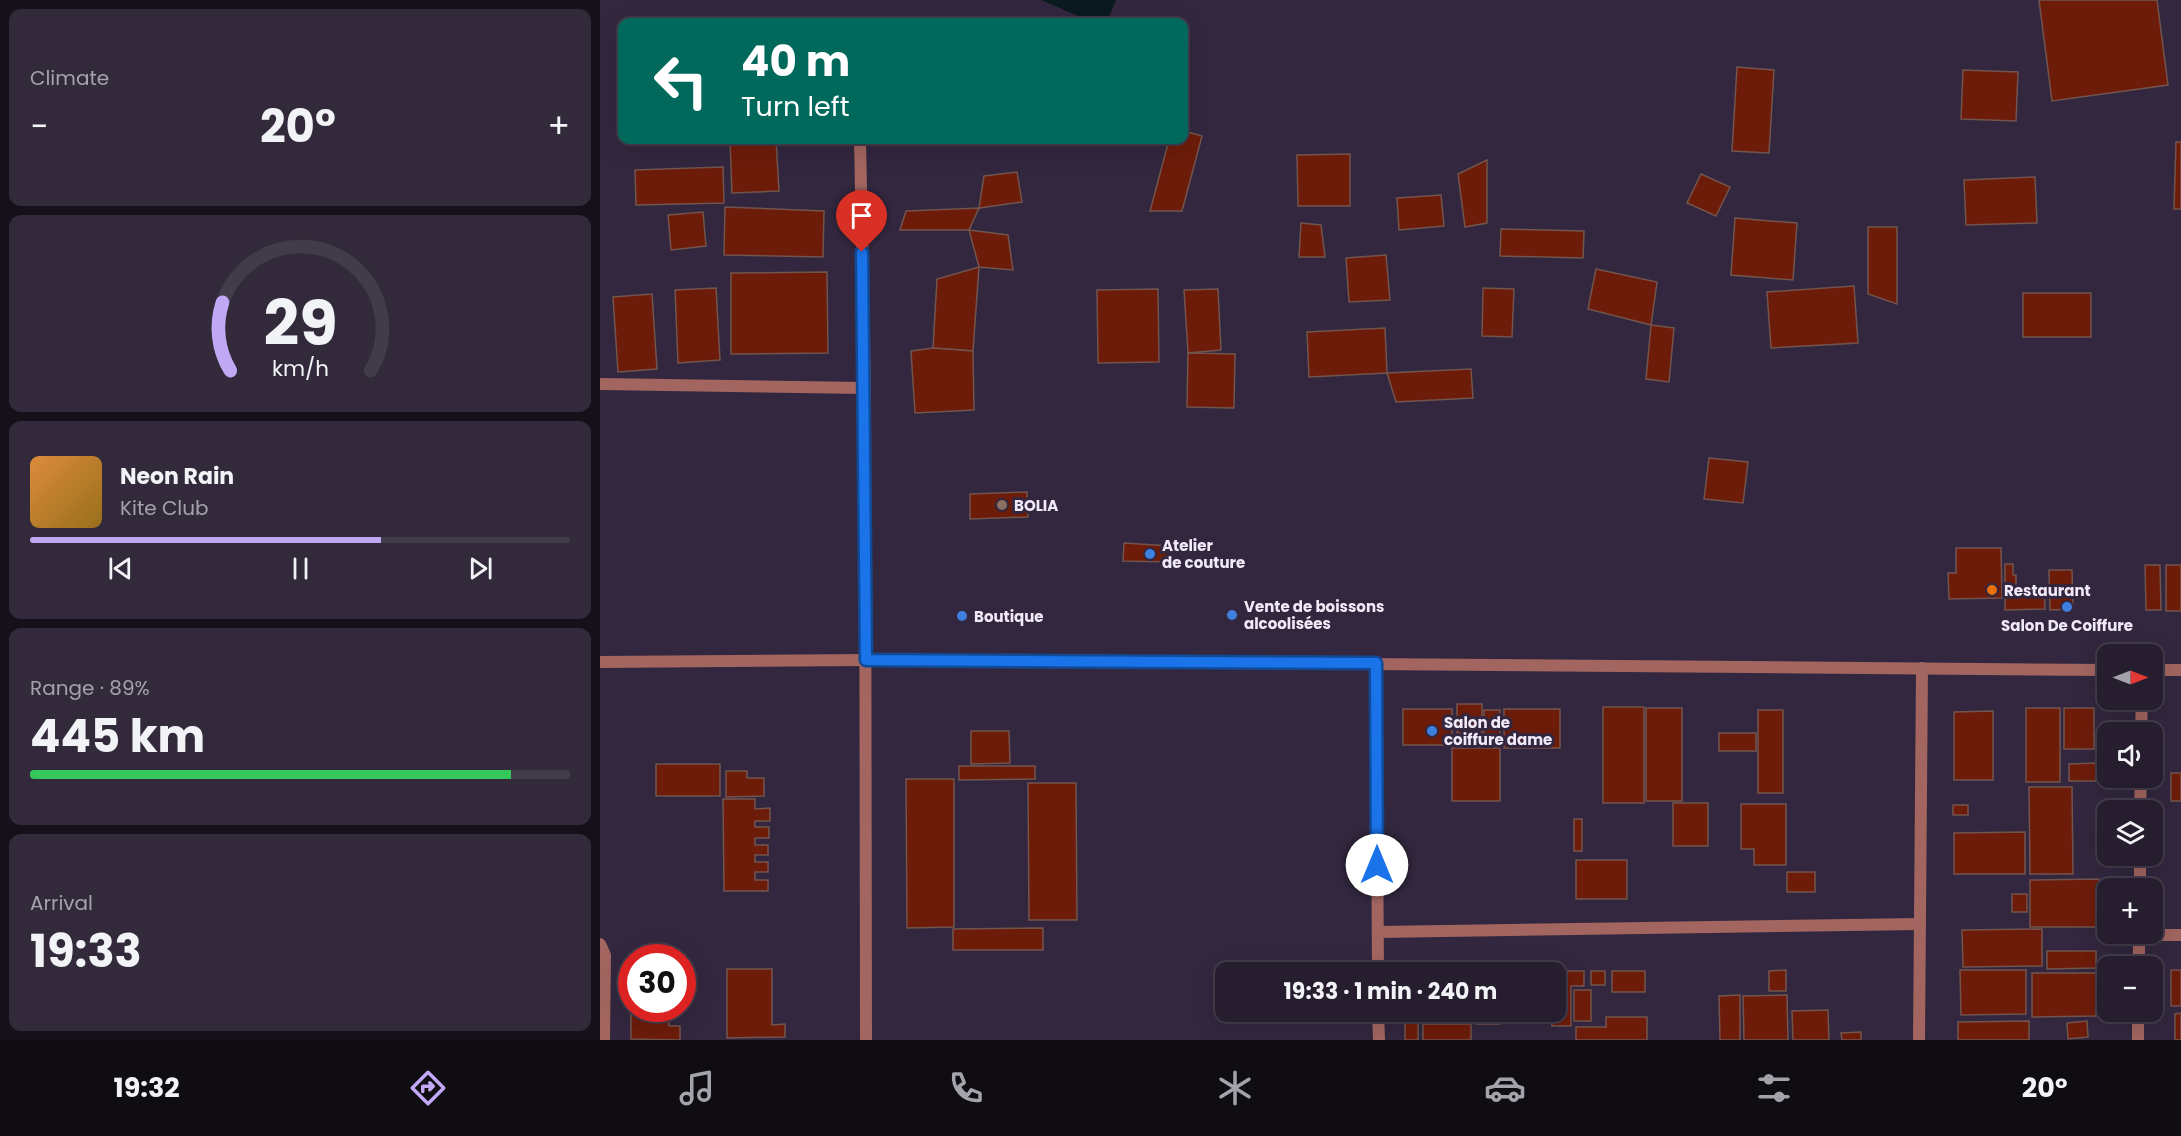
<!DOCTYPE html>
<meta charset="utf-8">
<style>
body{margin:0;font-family:Poppins,sans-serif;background:#322a3a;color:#f1f3f6;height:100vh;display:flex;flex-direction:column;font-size:22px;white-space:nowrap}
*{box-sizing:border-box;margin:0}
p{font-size:20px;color:#a4a2aa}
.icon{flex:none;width:33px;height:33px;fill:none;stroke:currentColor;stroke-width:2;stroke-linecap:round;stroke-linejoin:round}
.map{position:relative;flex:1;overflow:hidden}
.side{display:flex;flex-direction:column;gap:9px;padding:9px;background:#151019;width:600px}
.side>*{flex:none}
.banner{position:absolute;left:18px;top:18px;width:570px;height:126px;border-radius:12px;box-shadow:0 6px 24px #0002,0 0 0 2px #423b4a;background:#00695c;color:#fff;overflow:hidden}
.needle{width:39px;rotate:90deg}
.fabs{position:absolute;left:1497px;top:644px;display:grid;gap:12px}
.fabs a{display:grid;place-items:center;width:66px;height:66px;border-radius:12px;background:#261d2e;box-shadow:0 6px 24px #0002,0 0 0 2px #423b4a;font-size:30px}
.speed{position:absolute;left:18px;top:944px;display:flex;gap:12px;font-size:30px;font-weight:700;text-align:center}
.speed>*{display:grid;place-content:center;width:78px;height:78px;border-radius:50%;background:#261d2e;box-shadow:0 6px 24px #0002,0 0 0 2px #423b4a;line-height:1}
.speed .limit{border:9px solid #d22;background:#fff;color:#111}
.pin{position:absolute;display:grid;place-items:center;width:51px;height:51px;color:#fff;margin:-62px -26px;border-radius:50% 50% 50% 0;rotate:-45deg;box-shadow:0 0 6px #0007}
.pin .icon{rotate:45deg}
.me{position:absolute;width:66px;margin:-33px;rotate:0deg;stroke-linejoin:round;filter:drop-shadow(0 0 4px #0008)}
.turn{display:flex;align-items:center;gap:21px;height:126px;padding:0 24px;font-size:27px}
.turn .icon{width:78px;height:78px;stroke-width:2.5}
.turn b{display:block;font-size:42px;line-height:51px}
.big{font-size:45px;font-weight:700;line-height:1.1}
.side .tile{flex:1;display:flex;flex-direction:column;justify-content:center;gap:9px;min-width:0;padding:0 21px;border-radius:12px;background:#322a3a}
.side .dial{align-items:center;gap:0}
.dial svg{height:156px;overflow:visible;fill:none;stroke:#423b4a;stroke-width:7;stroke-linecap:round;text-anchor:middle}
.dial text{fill:#f1f3f6;stroke:none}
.song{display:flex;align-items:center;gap:18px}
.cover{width:72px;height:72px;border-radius:9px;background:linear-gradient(135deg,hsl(30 70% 55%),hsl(40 70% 35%))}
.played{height:6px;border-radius:3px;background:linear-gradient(90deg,#c0a8f4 65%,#423b4a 65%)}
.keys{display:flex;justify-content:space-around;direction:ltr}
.heat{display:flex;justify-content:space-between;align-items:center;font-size:33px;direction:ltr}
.charge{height:9px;border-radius:4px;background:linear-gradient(90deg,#34c759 89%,#423b4a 0)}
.trip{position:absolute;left:615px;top:962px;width:351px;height:60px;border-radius:12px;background:#261d2e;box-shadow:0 6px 24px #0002,0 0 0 2px #423b4a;font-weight:700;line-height:60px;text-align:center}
.menu{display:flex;height:96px;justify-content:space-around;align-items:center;background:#0f0c12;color:#a4a2aa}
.menu .icon{width:42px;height:42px}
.menu .selected{color:#c0a8f4}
.menu b{font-size:27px;color:#f1f3f6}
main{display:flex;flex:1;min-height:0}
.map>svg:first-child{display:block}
</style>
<main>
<section class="side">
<div class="tile"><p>Climate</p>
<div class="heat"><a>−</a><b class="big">20°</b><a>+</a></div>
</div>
<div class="tile dial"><svg viewBox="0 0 100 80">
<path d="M14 69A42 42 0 1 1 86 69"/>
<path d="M14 69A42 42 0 0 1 10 34" stroke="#c0a8f4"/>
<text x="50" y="56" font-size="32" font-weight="700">29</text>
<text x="50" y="72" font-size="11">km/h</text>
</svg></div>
<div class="tile">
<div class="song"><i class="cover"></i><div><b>Neon Rain</b><p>Kite Club</p></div></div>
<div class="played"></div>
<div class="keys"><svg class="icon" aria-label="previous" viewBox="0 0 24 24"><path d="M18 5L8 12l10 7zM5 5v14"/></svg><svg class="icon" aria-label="pause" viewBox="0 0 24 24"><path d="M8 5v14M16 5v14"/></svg><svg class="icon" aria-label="next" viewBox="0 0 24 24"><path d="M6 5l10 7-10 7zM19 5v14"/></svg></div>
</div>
<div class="tile"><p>Range · 89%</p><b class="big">445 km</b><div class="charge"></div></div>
<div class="tile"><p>Arrival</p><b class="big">19:33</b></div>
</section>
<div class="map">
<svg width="1581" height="1040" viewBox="0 0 1581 1040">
<rect width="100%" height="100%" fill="#32273e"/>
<!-- water -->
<polygon fill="#0a1a1e" points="441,0 516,0 507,22 492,22"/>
<!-- building -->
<g fill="#6d1c0a" stroke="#73544d" stroke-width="1.5">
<polygon points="1439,0 1557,0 1568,85 1452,101"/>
<polygon points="1137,67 1174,70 1169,153 1132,151"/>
<polygon points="1363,70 1418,72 1416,121 1361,119"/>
<polygon points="584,131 602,136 582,211 550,211 569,140 584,140"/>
<polygon points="130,140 176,140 179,191 132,193"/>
<polygon points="1576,142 1581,142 1581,209 1574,209"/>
<polygon points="750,154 750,206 698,206 697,155"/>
<polygon points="887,160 887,223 865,227 858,174"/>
<polygon points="123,167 124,203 36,205 35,170"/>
<polygon points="417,172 422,202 379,208 384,176"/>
<polygon points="1101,174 1130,187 1116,216 1087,203"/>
<polygon points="1435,177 1437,223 1366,225 1364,180"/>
<polygon points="841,195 844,226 799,230 797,198"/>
<polygon points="125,207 224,211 223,257 124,255"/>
<polygon points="379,208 369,230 300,230 306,211"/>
<polygon points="103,212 106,246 71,250 68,215"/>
<polygon points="1135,218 1197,223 1193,280 1131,275"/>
<polygon points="701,223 721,225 725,257 699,257"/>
<polygon points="1268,227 1297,227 1297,304 1268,294"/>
<polygon points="901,229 984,231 983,258 900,256"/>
<polygon points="369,230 408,235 413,270 379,267"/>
<polygon points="786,255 790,300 749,302 746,258"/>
<polygon points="379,267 373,351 333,348 337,279"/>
<polygon points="996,269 1057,282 1051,325 988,309"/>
<polygon points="227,272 228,353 131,354 131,273"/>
<polygon points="1254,286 1258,343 1171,348 1167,292"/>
<polygon points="116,288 120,360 78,363 75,290"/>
<polygon points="883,288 914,289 912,337 882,336"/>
<polygon points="558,289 559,362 498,363 497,290"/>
<polygon points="618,289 621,350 588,353 584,290"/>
<rect x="1423" y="293" width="68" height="44"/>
<polygon points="52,294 57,369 18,372 13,297"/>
<polygon points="1051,325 1074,328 1069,382 1046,379"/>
<polygon points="785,328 787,373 709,377 707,332"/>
<polygon points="333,348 373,351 374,410 315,413 311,351"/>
<polygon points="588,353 635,354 634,408 587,407"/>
<polygon points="871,369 873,398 796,402 787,373"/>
<polygon points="1109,458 1148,462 1143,503 1104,499"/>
<polygon points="427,492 428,517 370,519 370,494"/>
<polygon points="524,543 570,546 570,562 523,561"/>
<polygon points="1356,548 1401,548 1402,598 1349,599 1348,573 1356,573"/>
<polygon points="1405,564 1413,564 1413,575 1416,575 1416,586 1405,586"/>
<polygon points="1545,565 1560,565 1561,610 1546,610"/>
<rect x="1566" y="565" width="15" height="46"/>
<polygon points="1449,570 1472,570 1473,609 1450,610"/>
<polygon points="1438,586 1444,586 1445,609 1405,610 1405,589 1438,589"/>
<rect x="857" y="704" width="25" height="29"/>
<rect x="1003" y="707" width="41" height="96"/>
<rect x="1046" y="708" width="36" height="93"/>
<rect x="1426" y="708" width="34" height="74"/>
<rect x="1464" y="708" width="30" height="41"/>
<rect x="803" y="709" width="49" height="36"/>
<rect x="904" y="709" width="56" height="39"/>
<rect x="884" y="710" width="16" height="35"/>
<rect x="1158" y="710" width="25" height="83"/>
<polygon points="1393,711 1393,780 1354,780 1354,712"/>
<polygon points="371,731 409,731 410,763 371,764"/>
<rect x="1119" y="733" width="37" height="18"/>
<rect x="852" y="748" width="48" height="53"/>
<polygon points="1496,763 1496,781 1469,781 1469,764"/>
<rect x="56" y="764" width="64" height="32"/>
<polygon points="359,766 435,766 435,779 359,780"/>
<polygon points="126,771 147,771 147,778 164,778 164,796 126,797"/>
<rect x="1571" y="773" width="10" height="28"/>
<polygon points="306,779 354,779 354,927 307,928"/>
<polygon points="428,783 476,783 477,920 429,920"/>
<polygon points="1429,787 1472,787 1473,874 1430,874"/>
<polygon points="123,799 155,799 155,809 170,808 170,821 155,821 155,827 169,827 169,838 155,838 155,845 168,845 168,855 155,855 155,862 168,862 168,872 155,872 155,880 168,880 168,891 124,891"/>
<rect x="1073" y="803" width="35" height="43"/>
<polygon points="1141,804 1186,804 1186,865 1154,865 1154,849 1141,849"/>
<rect x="1353" y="805" width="15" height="10"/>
<rect x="974" y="819" width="8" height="32"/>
<polygon points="1425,832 1425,874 1354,874 1354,833"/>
<rect x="976" y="860" width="51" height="39"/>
<rect x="1187" y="872" width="28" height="20"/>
<polygon points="1499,879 1500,927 1430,927 1430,880"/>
<rect x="1412" y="894" width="15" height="18"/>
<polygon points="443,928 443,950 353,950 353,929"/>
<polygon points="1442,929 1442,966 1363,967 1362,930"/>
<polygon points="1447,951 1496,951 1496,968 1447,969"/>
<polygon points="31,966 32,1008 69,1008 69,1026 80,1026 80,1040 31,1039"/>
<polygon points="127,969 172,969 172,1025 185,1024 185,1037 127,1038"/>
<polygon points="1186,970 1186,991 1169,991 1169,971"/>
<polygon points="1360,970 1426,970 1426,1014 1361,1015"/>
<rect x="1571" y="970" width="10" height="36"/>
<polygon points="952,971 984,971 984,986 971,986 971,1026 952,1026 952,1011 956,1011 956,972"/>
<rect x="991" y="971" width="14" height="14"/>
<rect x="1012" y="971" width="33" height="21"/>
<polygon points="1432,973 1496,973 1496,1016 1432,1017"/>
<rect x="974" y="990" width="17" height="31"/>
<polygon points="1140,995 1140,1040 1120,1040 1119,996"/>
<polygon points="1187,995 1188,1040 1144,1040 1143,996"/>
<polygon points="1228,1010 1229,1040 1193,1040 1192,1011"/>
<rect x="876" y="1011" width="24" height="13"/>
<polygon points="1581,1013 1581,1040 1575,1040 1575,1014"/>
<polygon points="1006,1017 1047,1017 1047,1040 976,1040 976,1027 1006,1027"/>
<rect x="805" y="1019" width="13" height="21"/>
<polygon points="1429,1021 1429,1040 1358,1040 1358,1022"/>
<polygon points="1487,1021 1488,1037 1468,1039 1467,1023"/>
<rect x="823" y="1024" width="48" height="16"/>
<polygon points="1261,1032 1261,1040 1242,1040 1241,1033"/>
</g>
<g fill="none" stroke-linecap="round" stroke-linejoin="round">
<!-- street -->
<g stroke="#a26560" stroke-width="12">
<polyline points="260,140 265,388 266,1040"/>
<polyline points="0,384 265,388"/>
<polyline points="0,662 266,660 1508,670"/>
<polyline points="776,663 778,972"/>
<polyline points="1552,670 1581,670"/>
<polyline points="1541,732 1542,699"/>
<polyline points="1540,810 1541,777"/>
<polyline points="1540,888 1540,855"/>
<polyline points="778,932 1320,924"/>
<polyline points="1539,935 1581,935"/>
<polyline points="0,944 5,955 4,1040"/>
<polyline points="1539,966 1539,933"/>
<polyline points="778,1011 779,1040"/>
<polyline points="1319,1040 1322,668"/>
<polyline points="1538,1040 1538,1011"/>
</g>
</g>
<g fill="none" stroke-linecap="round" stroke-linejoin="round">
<defs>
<polyline id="route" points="262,252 266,660 776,663 777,865"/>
</defs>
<!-- route casing -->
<use href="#route" stroke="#114b97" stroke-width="15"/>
<!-- route -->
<use href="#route" stroke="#1a73e8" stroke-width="10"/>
</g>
<!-- markers -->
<circle fill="#8d6e63" stroke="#32273e" stroke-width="2" cx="402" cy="505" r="6"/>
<g fill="#3f7fe0" stroke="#32273e" stroke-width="2">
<circle cx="550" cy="554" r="6"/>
<circle cx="1467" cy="607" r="6"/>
<circle cx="632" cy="615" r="6"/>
<circle cx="362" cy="616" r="6"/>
<circle cx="832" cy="731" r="6"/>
</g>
<circle fill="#e8710a" stroke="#32273e" stroke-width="2" cx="1392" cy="590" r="6"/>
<g text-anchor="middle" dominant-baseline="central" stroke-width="6" stroke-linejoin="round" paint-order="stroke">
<!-- poi labels -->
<g font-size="15" font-weight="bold" fill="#f0e9f8" stroke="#32273e" text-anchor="start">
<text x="414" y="505">BOLIA</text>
<text x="562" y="545">Atelier<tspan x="562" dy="17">de couture</tspan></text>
<text x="1404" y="590">Restaurant</text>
<text x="644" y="606">Vente de boissons<tspan x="644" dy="17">alcoolisées</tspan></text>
<text x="374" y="616">Boutique</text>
<text x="1467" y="625" text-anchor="middle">Salon De Coiffure</text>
<text x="844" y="722">Salon de<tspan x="844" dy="17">coiffure dame</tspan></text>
</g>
</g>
</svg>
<div class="fabs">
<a><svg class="needle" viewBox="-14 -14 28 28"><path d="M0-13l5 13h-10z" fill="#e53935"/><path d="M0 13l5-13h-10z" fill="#a4a2aa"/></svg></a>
<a><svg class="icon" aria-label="sound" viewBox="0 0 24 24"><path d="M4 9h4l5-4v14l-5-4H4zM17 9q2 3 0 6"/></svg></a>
<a><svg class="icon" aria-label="layers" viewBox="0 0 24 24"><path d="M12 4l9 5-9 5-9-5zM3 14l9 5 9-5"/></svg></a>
<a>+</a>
<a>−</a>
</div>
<div class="speed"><div class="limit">30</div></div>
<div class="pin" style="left:262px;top:252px;background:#d93025"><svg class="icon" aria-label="arrive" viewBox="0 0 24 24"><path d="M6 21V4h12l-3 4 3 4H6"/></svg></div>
<svg class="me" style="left:777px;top:865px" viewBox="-20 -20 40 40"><circle r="19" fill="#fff"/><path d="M0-13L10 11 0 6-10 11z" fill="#1a73e8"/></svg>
<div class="trip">19:33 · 1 min · 240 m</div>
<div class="banner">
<div class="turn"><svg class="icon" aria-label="left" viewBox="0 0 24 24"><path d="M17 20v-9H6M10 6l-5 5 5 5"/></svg><div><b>40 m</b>Turn left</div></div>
</div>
</div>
</main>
<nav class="menu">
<b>19:32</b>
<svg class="icon selected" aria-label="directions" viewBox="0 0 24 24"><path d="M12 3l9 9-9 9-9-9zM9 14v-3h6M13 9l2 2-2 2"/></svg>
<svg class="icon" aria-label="music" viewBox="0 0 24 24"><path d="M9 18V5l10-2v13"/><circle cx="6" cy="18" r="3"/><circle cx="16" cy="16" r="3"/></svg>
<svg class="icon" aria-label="phone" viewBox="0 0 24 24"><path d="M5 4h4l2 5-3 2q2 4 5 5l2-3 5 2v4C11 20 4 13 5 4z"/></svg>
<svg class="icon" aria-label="climate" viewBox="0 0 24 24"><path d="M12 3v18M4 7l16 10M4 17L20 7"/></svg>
<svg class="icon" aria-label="car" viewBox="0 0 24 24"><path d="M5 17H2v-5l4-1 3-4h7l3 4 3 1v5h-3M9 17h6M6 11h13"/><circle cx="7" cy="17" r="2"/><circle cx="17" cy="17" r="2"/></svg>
<svg class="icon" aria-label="filters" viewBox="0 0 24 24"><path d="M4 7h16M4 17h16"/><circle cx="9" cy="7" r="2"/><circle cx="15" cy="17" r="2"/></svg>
<b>20°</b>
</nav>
